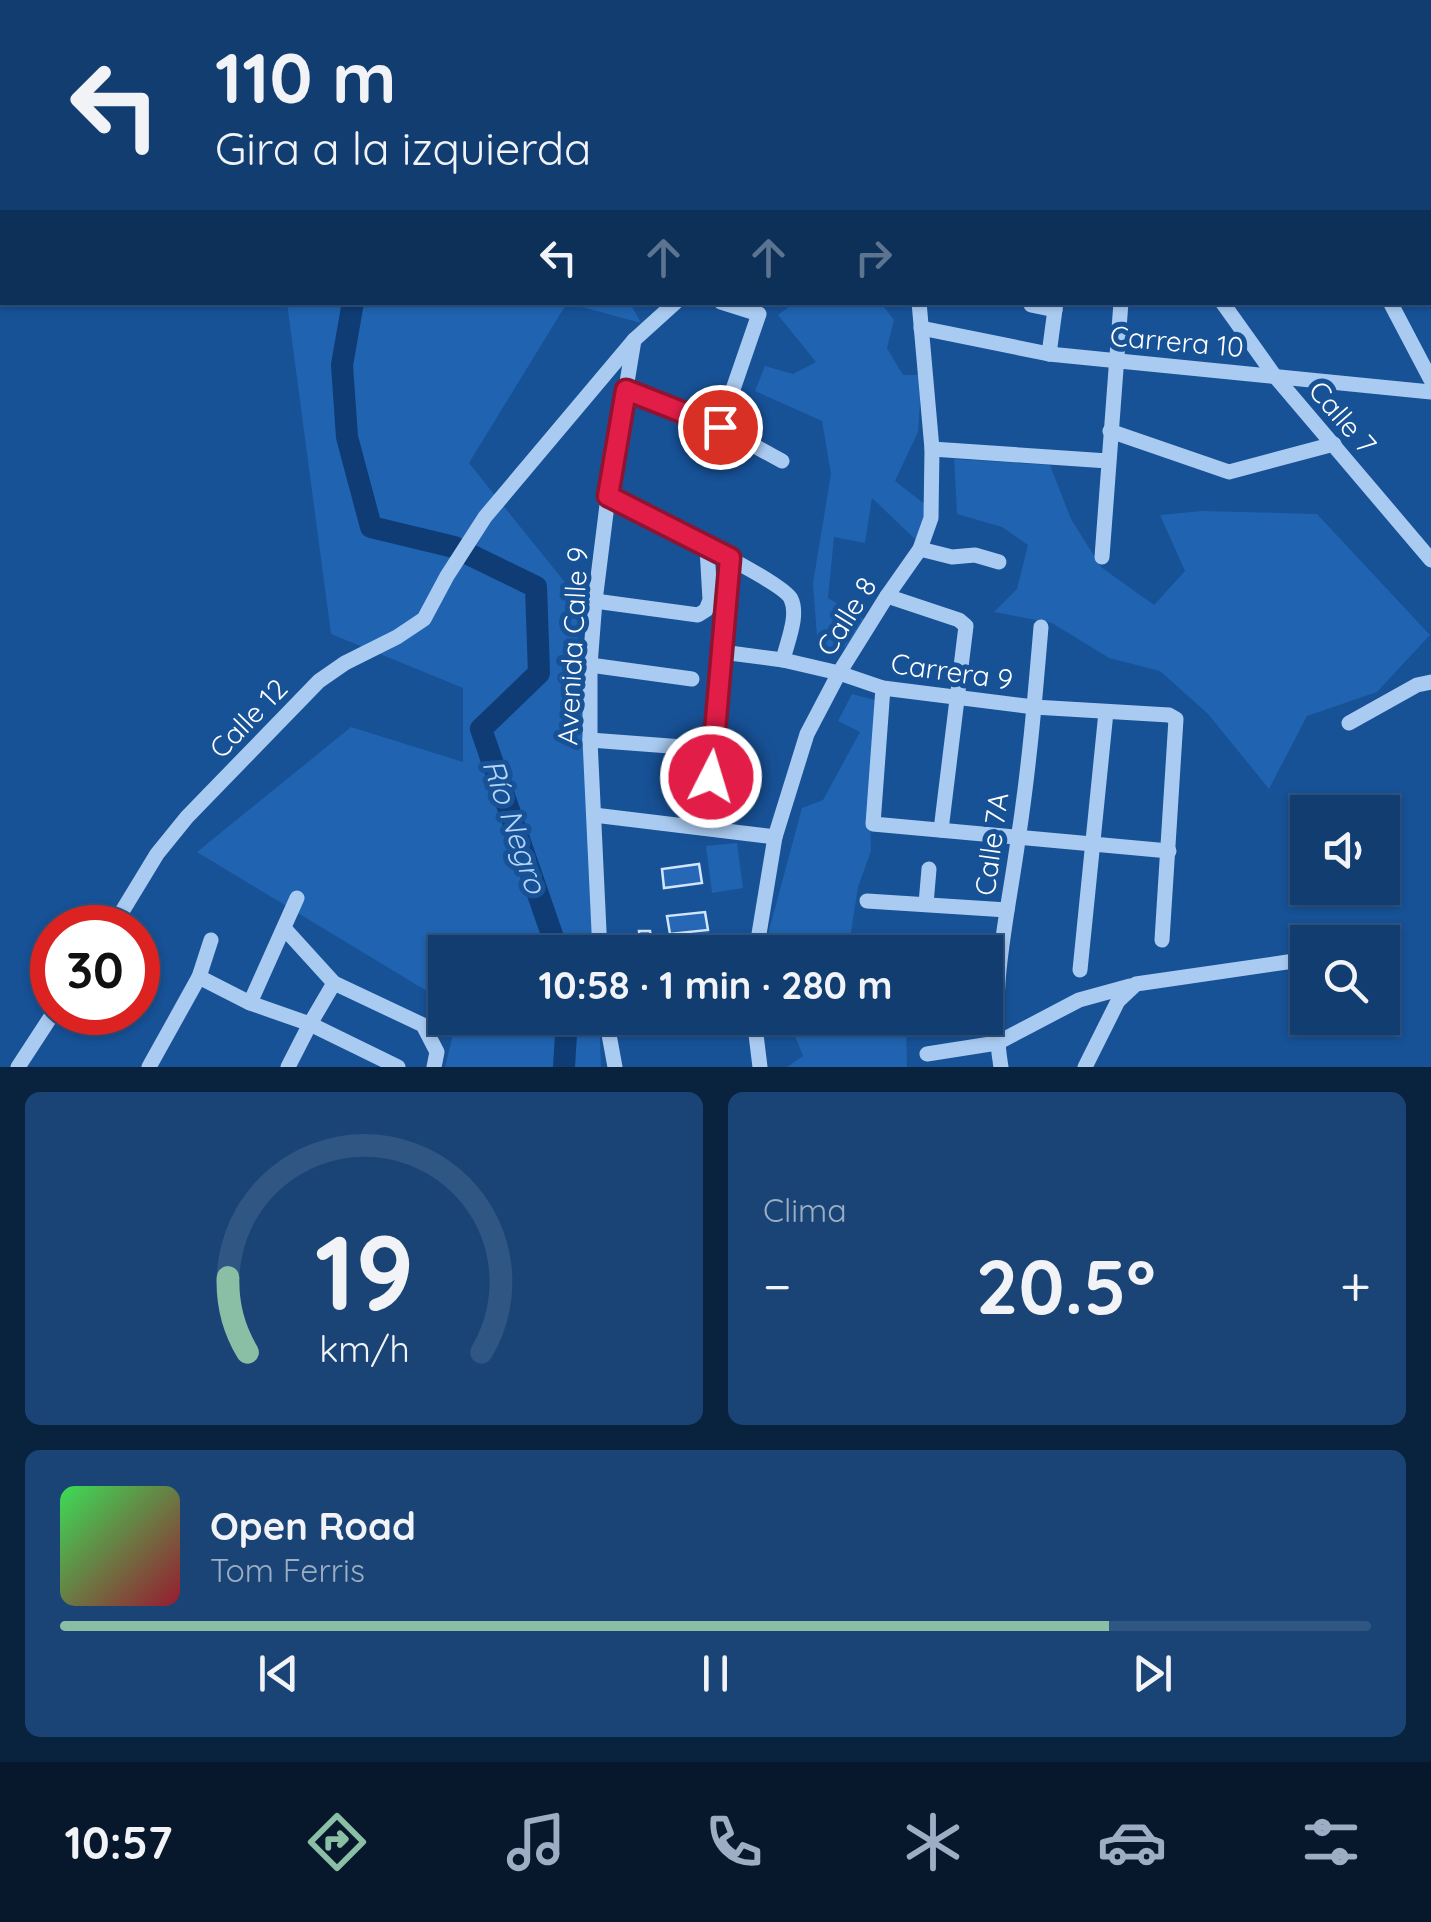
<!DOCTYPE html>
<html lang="es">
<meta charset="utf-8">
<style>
body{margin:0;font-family:Quicksand,sans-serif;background:#1a4475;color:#f1f3f6;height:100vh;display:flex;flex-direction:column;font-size:38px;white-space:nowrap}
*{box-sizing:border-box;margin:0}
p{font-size:32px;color:#9caec3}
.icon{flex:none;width:55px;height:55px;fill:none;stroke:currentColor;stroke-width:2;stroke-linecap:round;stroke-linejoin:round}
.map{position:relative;height:1067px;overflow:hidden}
.sheet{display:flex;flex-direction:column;gap:25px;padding:25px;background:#09223e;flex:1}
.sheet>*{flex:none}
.top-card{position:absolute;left:0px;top:0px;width:1432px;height:305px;box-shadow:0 2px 8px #0004,0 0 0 2px #305683;background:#113d70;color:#f1f3f6;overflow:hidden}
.fabs{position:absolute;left:1290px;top:795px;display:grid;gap:20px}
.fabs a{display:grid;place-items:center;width:110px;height:110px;border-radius:0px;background:#113d70;box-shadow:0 2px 8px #0004,0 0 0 2px #305683;font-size:50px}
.speed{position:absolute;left:30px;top:905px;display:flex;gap:20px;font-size:50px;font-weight:700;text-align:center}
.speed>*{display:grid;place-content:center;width:130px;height:130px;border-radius:50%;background:#113d70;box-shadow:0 2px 8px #0004,0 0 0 2px #305683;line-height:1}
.speed .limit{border:15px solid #d22;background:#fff;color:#111}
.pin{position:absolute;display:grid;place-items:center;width:85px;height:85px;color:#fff;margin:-42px;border:5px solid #fff;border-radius:50%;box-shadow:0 2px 10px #0007}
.me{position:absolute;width:110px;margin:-55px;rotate:5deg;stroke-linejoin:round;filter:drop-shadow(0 0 8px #0008)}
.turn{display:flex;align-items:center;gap:35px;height:210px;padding:0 50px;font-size:45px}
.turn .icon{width:130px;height:130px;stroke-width:2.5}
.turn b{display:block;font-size:70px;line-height:85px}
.lanes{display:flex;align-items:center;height:95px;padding:0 50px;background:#0003;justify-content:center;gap:50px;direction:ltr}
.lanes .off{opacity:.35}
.big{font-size:75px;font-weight:700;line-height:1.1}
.sheet .widget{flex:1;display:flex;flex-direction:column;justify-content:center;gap:15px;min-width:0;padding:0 35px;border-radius:15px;background:#1a4475}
.sheet .dial{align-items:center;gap:0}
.dial svg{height:260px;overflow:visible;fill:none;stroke:#305683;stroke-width:7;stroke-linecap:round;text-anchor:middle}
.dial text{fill:#f1f3f6;stroke:none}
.song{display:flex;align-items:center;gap:30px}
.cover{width:120px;height:120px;border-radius:15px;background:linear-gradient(135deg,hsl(130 70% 55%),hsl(350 70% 35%))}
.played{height:10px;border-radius:5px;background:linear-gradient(90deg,#8abfa5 80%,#305683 80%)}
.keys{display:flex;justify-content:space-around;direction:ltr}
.heat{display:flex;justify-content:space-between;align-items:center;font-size:55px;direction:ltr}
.sheet .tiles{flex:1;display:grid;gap:25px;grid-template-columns:1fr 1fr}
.widget:last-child{grid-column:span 2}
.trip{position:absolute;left:428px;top:935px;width:575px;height:100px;border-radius:0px;background:#113d70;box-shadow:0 2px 8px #0004,0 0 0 2px #305683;font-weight:700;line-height:100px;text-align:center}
.tab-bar{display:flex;height:160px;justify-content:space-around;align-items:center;background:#07182d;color:#9caec3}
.tab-bar .icon{width:70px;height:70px}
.tab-bar .current{color:#8abfa5}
.tab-bar b{font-size:45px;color:#f1f3f6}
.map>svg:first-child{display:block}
</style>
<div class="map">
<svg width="1431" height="1067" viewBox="0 0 1431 1067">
<rect width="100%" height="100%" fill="#175196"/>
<!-- green -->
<g fill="#2063b0">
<polygon points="488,0 796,0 793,2 488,2"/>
<polygon points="287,303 630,303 641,323 567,303 469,463 576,596 595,952 445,952 445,1002 197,852 351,727 463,762 463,688 331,634"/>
<polygon points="794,303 881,303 894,320 887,348 903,375 922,375 918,432 895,481 926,505 919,543 872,498 865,543 834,537 828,598 867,621 837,657 818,651 813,583 831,474 822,421 755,391 765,366 793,374 816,362 778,315"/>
<polygon points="954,459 1050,465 1071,519 1101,567 1154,605 1185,571 1160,515 1202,511 1317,514 1430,635 1377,692 1307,716 1269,789 1208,714 1160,671 1109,658 1052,623 994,612 1017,589 1028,545 1002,527 957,514"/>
<polygon points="852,694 879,701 870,804 871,851 858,887 848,952 795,952 795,948 768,934 802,808 823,800 860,732 838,721"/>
<polygon points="737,843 743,888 712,893 706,846"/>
<polygon points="709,930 711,952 672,952 670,934"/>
<polygon points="457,1018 599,1018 601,1067 445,1067"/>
<polygon points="788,1018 862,1018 866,1020 869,1018 906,1018 907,1067 787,1067 803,1056"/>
</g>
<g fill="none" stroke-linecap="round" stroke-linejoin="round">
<!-- river -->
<g stroke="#0f3c74" stroke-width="22">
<polyline points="609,2 613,0"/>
<polyline points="353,302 342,365 347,437 371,527 454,547 536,587 539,673 481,729 558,952"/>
<polyline points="564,1067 567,1018"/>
</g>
</g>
<!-- building -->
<g fill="#2668b5" stroke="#d1e5fc" stroke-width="2.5">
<polygon points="699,864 702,883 664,888 662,869"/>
<polygon points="705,912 708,930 670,934 667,916"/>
<polygon points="639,931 650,931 652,945 640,945"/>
<polygon points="715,935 742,940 739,950 713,946"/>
<polygon points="668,938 670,952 658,952 656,940"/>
</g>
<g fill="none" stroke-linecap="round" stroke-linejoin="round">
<!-- minor -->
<g stroke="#aacbf1" stroke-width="15">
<polyline points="930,0 966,2"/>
<polyline points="1282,0 1283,2"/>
<polyline points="80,2 81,0"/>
<polyline points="901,2 902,0"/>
<polyline points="1139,2 1140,0"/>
<polyline points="1378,2 1380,0"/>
<polyline points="1430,12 1430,28"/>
<polyline points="1430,153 1431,152"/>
<polyline points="1222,302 1274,375 1431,560"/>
<polyline points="1390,302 1431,380"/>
<polyline points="1031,305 1055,310"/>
<polyline points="921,328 1049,354 1431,392"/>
<polyline points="1049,354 1056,302"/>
<polyline points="626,391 720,427 782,461"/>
<polyline points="720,427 759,314 721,302"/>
<polyline points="1110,431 1229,472 1334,444"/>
<polyline points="932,449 1108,461"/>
<path d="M608,497c27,14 176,84 183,102 8,17 -4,43 -8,61"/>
<polyline points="920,549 952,557 975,555 999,562"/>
<polyline points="1102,557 1121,302"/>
<polyline points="887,596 959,620 966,626 941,830"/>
<polyline points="595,601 698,615 706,610 710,600 707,548"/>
<polyline points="722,652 783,660 839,673 883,688 1034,707 1169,715 1176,719 1162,940"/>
<polyline points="590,665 692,679"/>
<polyline points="883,688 873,824 1169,851"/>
<polyline points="1349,723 1417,685 1431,682"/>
<polyline points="590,740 683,747"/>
<polyline points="711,777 730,558"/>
<polyline points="594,815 775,837"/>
<polyline points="867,901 1007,910"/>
<polyline points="926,904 929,869"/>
<polyline points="112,928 157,854 187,817 319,681 345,663 397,637 424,619 447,576 485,517 634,340"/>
<polyline points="284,928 334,983 423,1025 437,1052 434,1067"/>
<polyline points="600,952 590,740 590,665 595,601 608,497 634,340 676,302"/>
<polyline points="756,952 775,837 807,734 839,673 887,596 920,549 931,518 932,449 919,302"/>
<polyline points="1080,970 1106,712"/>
<polyline points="199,977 250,1003 310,1024 398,1067"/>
<polyline points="250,1003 297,898"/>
<polyline points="606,1018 615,1067"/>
<polyline points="754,1018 760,1067"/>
<polyline points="927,1054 997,1043 1079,1000 1130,986"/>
<polyline points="18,1067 54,1012"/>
<polyline points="149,1067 199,977 211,940"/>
<polyline points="288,1067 310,1024 334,983"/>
<path d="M1001,1067c-13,-76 7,-152 17,-227 11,-71 17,-142 23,-213"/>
<polyline points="1085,1067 1118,1001 1136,984 1308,959"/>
</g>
</g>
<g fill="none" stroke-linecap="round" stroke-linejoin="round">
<defs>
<polyline id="route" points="711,777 730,558 608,496 626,390 720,427"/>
</defs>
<!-- route casing -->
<use href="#route" stroke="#92132f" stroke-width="25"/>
<!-- route -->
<use href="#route" stroke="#e11d48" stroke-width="18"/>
</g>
<g text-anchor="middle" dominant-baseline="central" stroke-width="10" stroke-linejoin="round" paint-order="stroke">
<!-- street labels -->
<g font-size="28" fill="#fff" stroke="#175196">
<text transform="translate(1177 341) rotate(5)">Carrera 10</text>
<text transform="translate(1343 417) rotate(49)">Calle 7</text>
<text transform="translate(846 616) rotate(-58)">Calle 8</text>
<text transform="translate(572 646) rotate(-87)">Avenida Calle 9</text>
<text transform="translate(952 671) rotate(8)">Carrera 9</text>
<text transform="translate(248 718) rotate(-46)">Calle 12</text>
<text transform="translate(991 844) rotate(-82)">Calle 7A</text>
</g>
<!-- water labels -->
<g font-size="30" font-style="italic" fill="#b6d5f8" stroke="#175196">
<text transform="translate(515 826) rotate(71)">Río Negro</text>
</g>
</g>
</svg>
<div class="fabs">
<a><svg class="icon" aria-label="sound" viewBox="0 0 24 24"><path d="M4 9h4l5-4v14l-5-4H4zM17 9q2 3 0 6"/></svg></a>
<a><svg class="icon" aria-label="search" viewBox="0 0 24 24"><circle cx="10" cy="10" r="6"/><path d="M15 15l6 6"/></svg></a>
</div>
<div class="speed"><div class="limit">30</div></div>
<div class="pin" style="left:720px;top:427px;background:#d93025"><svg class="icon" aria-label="arrive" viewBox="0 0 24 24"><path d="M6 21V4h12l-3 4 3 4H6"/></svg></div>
<svg class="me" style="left:711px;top:777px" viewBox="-20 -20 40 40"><circle r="17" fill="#e11d48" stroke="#fff" stroke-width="3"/><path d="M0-11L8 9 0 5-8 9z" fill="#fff"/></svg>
<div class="trip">10:58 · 1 min · 280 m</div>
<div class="top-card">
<div class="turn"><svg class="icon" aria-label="left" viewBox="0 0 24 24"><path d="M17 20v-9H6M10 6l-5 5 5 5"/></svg><div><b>110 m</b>Gira a la izquierda</div></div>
<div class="lanes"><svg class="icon" aria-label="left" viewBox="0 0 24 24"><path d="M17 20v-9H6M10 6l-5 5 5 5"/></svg><svg class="icon off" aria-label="ahead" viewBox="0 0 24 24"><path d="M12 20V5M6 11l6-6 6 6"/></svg><svg class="icon off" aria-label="ahead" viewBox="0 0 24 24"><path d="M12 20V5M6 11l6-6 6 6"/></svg><svg class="icon off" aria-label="right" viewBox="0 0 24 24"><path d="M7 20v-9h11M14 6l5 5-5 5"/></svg></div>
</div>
</div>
<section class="sheet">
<div class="tiles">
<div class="widget dial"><svg viewBox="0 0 100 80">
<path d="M14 69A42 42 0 1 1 86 69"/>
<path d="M14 69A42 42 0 0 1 8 46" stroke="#8abfa5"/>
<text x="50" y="56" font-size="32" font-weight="700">19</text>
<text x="50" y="72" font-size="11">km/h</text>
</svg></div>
<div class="widget"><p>Clima</p>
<div class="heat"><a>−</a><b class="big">20.5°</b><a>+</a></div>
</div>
<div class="widget">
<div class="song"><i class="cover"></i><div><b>Open Road</b><p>Tom Ferris</p></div></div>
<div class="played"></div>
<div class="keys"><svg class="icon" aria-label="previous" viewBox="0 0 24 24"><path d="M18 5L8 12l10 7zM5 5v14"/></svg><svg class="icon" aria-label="pause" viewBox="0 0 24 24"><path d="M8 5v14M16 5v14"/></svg><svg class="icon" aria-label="next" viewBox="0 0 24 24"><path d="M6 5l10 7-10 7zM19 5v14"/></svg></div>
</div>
</div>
</section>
<nav class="tab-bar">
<b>10:57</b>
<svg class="icon current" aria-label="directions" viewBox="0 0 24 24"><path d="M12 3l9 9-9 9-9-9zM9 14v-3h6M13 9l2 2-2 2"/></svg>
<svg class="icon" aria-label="music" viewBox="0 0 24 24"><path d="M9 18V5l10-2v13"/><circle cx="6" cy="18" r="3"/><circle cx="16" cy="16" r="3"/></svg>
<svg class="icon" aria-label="phone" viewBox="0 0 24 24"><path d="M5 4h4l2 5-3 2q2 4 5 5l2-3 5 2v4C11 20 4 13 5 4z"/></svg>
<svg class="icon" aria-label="climate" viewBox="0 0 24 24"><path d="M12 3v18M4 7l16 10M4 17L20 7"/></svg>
<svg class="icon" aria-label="car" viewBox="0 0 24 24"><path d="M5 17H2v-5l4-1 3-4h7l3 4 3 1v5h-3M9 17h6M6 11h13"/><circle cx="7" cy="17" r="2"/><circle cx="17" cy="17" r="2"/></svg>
<svg class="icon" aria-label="filters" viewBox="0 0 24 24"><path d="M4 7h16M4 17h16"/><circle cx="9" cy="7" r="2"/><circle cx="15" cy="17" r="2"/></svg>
</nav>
